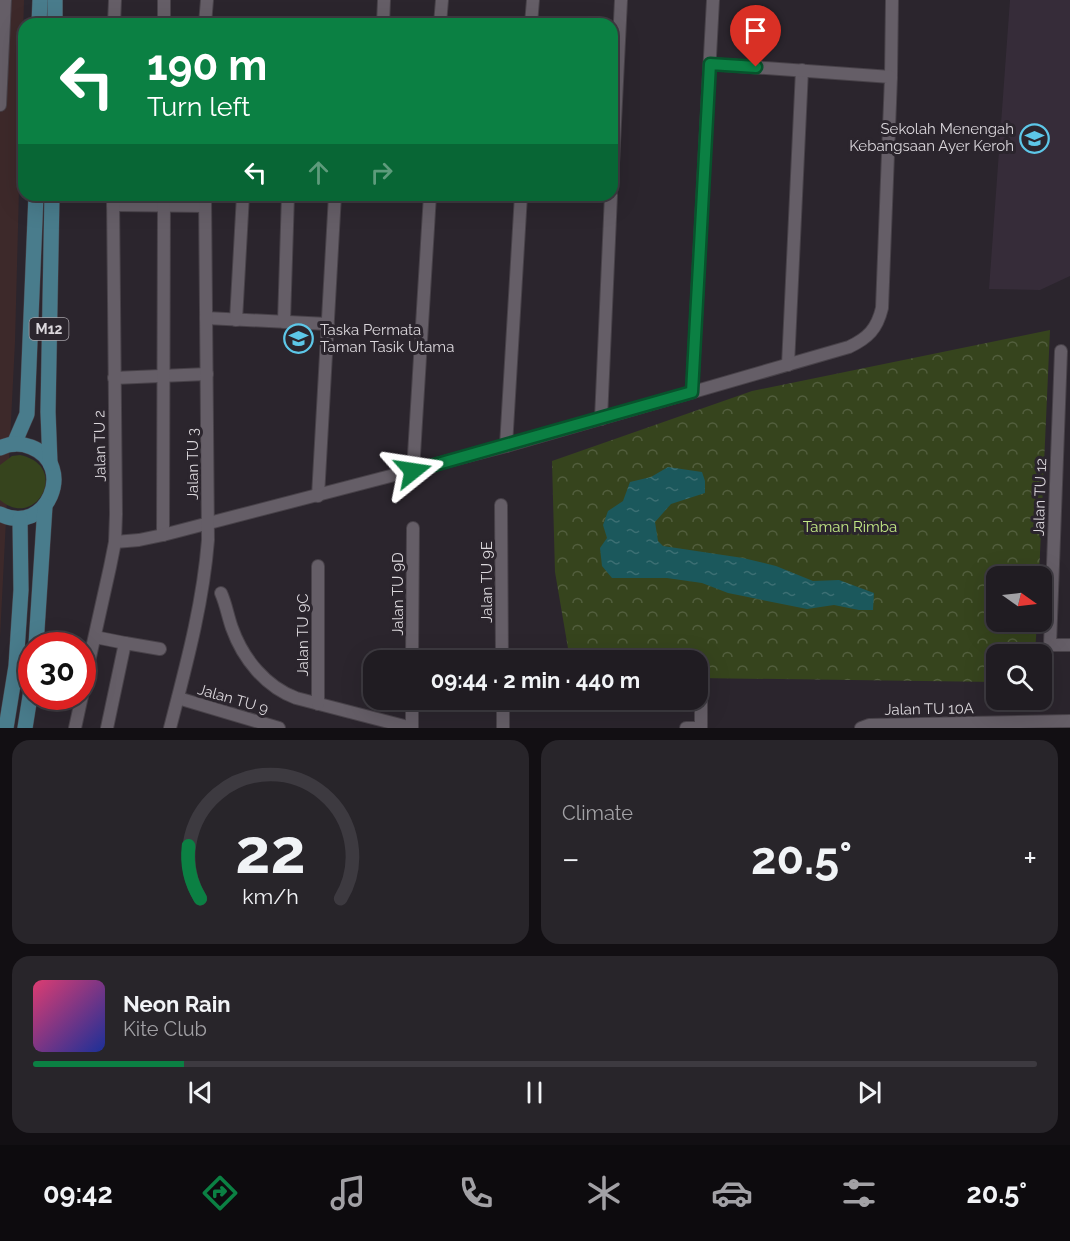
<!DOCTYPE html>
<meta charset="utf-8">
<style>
body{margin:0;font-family:Raleway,sans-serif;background:#28252a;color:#f1f3f6;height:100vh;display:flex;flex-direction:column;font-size:22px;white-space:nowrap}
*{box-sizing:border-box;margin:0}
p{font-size:20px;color:#a2a1a5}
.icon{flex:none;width:33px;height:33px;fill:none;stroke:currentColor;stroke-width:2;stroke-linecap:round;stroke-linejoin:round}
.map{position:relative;height:728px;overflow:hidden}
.side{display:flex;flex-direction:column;gap:12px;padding:12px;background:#120f13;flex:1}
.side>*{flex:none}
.hud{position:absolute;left:18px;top:18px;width:600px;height:183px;border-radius:18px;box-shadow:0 6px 24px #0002,0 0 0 2px #3d3a40;background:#0b8043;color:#fff;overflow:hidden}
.needle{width:39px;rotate:104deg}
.controls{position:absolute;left:986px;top:566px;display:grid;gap:12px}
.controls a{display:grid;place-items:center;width:66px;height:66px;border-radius:12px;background:#201c22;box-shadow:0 6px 24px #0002,0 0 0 2px #3d3a40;font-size:30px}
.speed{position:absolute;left:18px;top:632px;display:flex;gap:12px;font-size:30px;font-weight:700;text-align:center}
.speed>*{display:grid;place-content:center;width:78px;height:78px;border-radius:50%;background:#201c22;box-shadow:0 6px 24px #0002,0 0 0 2px #3d3a40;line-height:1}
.speed .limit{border:9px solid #d22;background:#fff;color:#111}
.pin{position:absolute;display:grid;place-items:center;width:51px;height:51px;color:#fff;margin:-62px -26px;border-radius:50% 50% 50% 0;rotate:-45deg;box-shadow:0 0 6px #0007}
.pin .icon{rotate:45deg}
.me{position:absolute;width:66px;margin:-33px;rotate:75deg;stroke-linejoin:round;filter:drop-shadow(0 0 4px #0008)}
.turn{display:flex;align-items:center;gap:21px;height:126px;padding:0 30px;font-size:27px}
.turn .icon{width:78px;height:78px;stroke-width:2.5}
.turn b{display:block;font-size:42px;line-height:51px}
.lanes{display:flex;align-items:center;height:57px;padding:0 30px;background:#0003;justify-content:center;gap:30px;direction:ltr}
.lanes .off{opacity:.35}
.big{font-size:45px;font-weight:700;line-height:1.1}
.side .tile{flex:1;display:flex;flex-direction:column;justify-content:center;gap:9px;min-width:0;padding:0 21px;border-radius:18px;background:#28252a}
.side .dial{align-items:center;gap:0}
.dial svg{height:156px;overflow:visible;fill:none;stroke:#3d3a40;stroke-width:7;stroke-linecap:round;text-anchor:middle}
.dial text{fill:#f1f3f6;stroke:none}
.song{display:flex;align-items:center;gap:18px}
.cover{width:72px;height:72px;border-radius:9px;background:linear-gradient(135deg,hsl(340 70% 55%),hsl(230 70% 35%))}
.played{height:6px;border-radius:3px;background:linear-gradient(90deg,#0b8043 15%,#3d3a40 15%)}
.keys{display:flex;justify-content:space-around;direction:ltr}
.heat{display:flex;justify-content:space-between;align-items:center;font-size:33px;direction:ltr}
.side .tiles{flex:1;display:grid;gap:12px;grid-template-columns:1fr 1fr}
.tile:last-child{grid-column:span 2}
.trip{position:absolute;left:363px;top:650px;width:345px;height:60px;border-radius:18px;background:#201c22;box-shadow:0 6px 24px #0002,0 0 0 2px #3d3a40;font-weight:700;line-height:60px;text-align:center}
.tab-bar{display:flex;height:96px;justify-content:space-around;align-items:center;background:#0d0b0e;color:#a2a1a5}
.tab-bar .icon{width:42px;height:42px}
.tab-bar .active{color:#0b8043}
.tab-bar b{font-size:27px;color:#f1f3f6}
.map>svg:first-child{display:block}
</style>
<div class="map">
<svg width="1070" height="728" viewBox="0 0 1070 728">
<defs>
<pattern id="park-crowns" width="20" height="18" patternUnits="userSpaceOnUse" patternTransform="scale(1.5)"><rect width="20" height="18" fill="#36441d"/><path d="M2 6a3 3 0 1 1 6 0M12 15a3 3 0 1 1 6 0" fill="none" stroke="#525e3d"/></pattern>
<pattern id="water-ripples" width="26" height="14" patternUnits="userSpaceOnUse" patternTransform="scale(1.5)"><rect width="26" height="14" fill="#1b585c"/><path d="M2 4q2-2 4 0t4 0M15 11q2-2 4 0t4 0" fill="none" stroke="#3c6f73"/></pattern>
</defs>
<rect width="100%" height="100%" fill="#2b252d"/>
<!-- commercial -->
<polygon fill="#3d292a" points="0,0 24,0 15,342 0,638"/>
<!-- built -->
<polygon fill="#362c39" points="1010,0 1070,0 1070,276 1040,290 989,289"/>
<!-- grass -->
<path fill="#36441d" d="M20,455c51,11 16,76 -20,45v-35l12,-9z"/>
<!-- park -->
<polygon fill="url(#park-crowns)" points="1050,330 1039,576 996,576 996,621 1037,621 1035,654 996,654 996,682 698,678 698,660 570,660 555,572 552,461 752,391"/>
<!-- water -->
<polygon fill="url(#water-ripples)" points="668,467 702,472 705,481 705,493 671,504 655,522 658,541 663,546 743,558 776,566 813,581 839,580 874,593 873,610 859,610 834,605 807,609 728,593 702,583 667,578 612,578 602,566 600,548 607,538 603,525 608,511 623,501 630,482 651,477"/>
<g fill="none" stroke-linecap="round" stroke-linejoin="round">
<defs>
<g id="minor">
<polyline points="114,24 115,0"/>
<polyline points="164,24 164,0"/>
<polyline points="205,24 207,0"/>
<polyline points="383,24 384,0"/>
<polyline points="440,24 442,0"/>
<polyline points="531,24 533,0"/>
<polyline points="891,77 892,0"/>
<polyline points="0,105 5,0"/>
<polyline points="612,184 621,0"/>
<polyline points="113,205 205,206"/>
<polyline points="206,318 328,324"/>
<polyline points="236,320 243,195"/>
<polyline points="284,322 288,195"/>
<polyline points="1061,351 1050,645 1070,645"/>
<polyline points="788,365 802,70"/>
<polyline points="114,378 207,374"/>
<polyline points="692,392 713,0"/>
<polyline points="601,419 611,195"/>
<polyline points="506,446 521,195"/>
<polyline points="413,471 430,195"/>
<polyline points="318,496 335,195"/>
<polyline points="501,505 502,660"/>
<polyline points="163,535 164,195"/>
<path d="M115,542l24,-2 24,-5 343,-89 343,-99c19,-9 28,-18 33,-39l9,-231 -181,-13"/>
<path d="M221,593c5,11 7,24 11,35 11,31 34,59 64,70l116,30"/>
<polyline points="95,637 125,643"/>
<polyline points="412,660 413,528"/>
<polyline points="701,688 701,728"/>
<polyline points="82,693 110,567 115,542 116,514 113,195"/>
<polyline points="178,698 279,728"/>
<polyline points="503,699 503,728"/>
<polyline points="318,704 318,566"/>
<polyline points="75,728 82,696"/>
<polyline points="107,728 125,643 160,649"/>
<path d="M170,728c16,-62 33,-124 38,-188l-3,-345"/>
<polyline points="412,728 412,699"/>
<polyline points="686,728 701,728"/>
<polyline points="861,728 869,725 1070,721"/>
</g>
<g id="major">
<polyline points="39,24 40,0"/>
<polyline points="55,24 55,0"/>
<polyline points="14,444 27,414 36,195"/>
<path d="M0,448c10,-5 21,-5 31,-1 46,18 16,90 -31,67"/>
<polyline points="50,463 48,412 52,195"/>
<polyline points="36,645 45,506"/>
<polyline points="6,728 16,666 21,590 20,519"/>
<polyline points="25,728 32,684"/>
</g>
</defs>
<!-- minor casing -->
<use href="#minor" stroke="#484249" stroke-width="14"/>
<!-- major casing -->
<use href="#major" stroke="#484249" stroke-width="16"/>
<!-- minor -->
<use href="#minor" stroke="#655e67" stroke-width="12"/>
<!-- major -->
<use href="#major" stroke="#497c8c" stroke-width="15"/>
</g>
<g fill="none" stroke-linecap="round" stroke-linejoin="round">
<defs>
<polyline id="route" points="413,471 692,392 710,64 756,67"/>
</defs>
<!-- route casing -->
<use href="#route" stroke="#07532c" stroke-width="15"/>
<!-- route -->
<use href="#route" stroke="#0b8043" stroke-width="10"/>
</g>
<!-- icons -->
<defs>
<symbol id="school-ring" viewBox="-11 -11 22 22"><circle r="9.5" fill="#2b252d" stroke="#5dc7e8" stroke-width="1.5"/><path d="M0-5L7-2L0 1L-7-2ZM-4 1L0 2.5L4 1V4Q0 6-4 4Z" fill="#5dc7e8"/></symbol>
</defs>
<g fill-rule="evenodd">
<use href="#school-ring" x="1018" y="122" width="33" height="33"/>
<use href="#school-ring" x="282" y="322" width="33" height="33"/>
</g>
<g text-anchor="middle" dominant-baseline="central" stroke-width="6" stroke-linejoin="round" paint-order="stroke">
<!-- shield labels -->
<rect fill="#2b252d" stroke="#a6a2a8" stroke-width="1.5" x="29.5" y="318" width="39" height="22" rx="4.5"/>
<g font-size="14" font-weight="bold" fill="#dbd7dc">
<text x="49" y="329">M12</text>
</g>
<!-- poi labels -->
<g font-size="15" fill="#dbd7dc" stroke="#2b252d" text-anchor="end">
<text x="1014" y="129">Sekolah Menengah<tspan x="1014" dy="17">Kebangsaan Ayer Keroh</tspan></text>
<text x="320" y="330" text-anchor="start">Taska Permata<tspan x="320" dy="17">Taman Tasik Utama</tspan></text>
</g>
<!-- street labels -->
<g font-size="15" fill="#dbd7dc" stroke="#2b252d">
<text transform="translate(100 446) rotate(-91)">Jalan TU 2</text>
<text transform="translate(193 464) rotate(-90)">Jalan TU 3</text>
<text transform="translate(1040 497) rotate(-88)">Jalan TU 12</text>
<text transform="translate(487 582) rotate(-90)">Jalan TU 9E</text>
<text transform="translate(398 594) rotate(-90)">Jalan TU 9D</text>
<text transform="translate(303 635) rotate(-90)">Jalan TU 9C</text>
<text transform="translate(233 699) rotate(16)">Jalan TU 9</text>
<text transform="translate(929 709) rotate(-1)">Jalan TU 10A</text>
</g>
<!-- park labels -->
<g font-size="15" fill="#c3e986" stroke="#2b252d">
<text x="850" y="527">Taman Rimba</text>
</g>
</g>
</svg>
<div class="controls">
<a><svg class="needle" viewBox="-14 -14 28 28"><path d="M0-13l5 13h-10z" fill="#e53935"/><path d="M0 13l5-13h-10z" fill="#a2a1a5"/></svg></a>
<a><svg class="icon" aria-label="search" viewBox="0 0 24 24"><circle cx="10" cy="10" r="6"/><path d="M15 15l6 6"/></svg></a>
</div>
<div class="speed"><div class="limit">30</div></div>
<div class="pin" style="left:756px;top:67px;background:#d93025"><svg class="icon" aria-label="arrive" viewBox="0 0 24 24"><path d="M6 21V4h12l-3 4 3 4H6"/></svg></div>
<svg class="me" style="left:413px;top:471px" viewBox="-20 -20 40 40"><path d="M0-17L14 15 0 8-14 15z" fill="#0b8043" stroke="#fff" stroke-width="4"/></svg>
<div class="trip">09:44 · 2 min · 440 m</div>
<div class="hud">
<div class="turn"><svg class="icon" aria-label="left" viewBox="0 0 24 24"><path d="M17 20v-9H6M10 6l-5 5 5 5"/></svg><div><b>190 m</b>Turn left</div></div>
<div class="lanes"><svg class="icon" aria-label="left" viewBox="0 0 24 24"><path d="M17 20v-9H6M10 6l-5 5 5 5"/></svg><svg class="icon off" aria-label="ahead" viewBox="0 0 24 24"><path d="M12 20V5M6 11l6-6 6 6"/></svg><svg class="icon off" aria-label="right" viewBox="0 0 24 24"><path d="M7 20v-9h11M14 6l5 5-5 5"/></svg></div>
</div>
</div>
<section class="side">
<div class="tiles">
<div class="tile dial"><svg viewBox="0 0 100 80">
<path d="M14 69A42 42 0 1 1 86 69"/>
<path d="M14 69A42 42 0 0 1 8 42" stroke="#0b8043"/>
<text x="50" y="56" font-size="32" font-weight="700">22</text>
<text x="50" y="72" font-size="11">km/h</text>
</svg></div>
<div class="tile"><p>Climate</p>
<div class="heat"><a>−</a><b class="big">20.5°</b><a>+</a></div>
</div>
<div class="tile">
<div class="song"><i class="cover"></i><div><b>Neon Rain</b><p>Kite Club</p></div></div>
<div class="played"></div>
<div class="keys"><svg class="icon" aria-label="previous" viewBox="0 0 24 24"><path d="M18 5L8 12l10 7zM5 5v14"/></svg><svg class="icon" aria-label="pause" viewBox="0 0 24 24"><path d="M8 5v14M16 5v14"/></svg><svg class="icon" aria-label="next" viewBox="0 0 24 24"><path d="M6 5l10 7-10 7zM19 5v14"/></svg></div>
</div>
</div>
</section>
<nav class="tab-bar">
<b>09:42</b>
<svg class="icon active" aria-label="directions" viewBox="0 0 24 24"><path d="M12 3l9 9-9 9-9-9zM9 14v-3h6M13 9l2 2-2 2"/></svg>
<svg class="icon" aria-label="music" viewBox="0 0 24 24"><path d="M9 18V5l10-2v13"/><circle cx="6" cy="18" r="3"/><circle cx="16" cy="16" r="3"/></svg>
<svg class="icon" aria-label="phone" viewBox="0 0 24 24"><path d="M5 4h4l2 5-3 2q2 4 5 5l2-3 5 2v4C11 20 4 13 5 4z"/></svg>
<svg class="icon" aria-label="climate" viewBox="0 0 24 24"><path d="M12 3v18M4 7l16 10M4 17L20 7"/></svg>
<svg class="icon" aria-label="car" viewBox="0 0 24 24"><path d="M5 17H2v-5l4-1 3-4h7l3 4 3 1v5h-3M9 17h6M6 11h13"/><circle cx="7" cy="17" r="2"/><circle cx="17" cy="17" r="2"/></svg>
<svg class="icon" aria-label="filters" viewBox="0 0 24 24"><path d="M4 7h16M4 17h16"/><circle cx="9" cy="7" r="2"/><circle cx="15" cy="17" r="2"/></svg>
<b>20.5°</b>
</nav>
